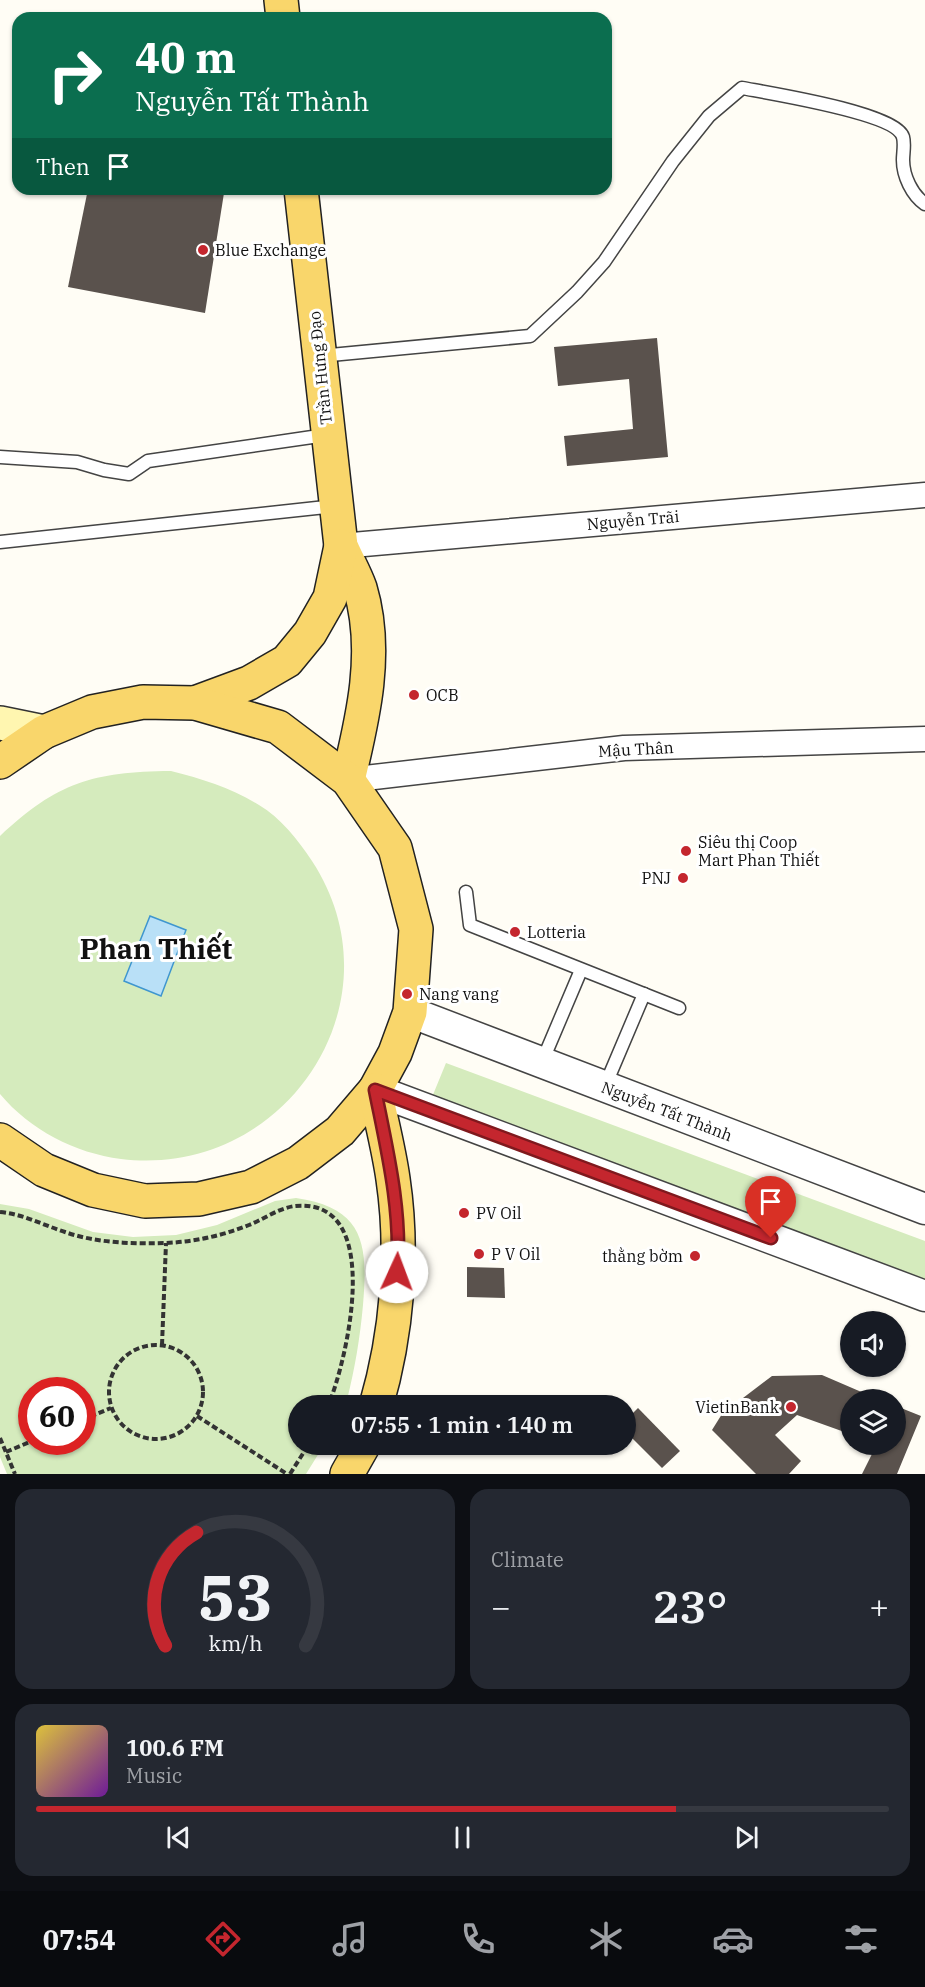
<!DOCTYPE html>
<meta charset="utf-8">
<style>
body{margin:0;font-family:"IBM Plex Serif",serif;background:#242831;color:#f1f3f6;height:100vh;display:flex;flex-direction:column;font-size:22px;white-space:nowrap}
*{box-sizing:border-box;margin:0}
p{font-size:20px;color:#9ea1a6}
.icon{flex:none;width:33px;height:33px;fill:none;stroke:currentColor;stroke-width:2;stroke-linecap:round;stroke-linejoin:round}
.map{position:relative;height:1474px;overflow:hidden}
.details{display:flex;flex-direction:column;gap:15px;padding:15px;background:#0d0f14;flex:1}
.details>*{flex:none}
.guide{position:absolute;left:12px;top:12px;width:600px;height:183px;border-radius:18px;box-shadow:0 2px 4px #0004;background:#0b6e4f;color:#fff;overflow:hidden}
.buttons{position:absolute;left:840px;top:1311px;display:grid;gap:12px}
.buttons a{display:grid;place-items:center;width:66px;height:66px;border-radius:50%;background:#171b24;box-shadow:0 2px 4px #0004;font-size:30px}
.speed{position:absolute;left:18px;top:1377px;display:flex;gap:12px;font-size:30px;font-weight:700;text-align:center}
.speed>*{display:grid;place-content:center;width:78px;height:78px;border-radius:50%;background:#171b24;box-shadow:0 2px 4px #0004;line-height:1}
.speed .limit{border:9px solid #d22;background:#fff;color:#111}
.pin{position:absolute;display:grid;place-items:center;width:51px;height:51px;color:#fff;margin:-62px -26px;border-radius:50% 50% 50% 0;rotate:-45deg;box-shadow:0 0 6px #0007}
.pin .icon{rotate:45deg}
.me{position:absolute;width:66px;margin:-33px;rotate:2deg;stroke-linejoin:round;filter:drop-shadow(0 0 4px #0008)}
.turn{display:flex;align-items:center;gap:21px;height:126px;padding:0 24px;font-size:27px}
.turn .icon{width:78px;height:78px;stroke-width:2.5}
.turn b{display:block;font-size:42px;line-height:51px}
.then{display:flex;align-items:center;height:57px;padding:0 24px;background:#0003;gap:12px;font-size:22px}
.big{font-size:45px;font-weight:600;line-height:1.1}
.details .widget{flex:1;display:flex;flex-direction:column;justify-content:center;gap:9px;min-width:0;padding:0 21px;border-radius:18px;background:#242831}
.details .dial{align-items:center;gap:0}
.dial svg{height:156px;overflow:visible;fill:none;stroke:#363941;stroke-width:7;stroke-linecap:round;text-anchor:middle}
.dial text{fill:#f1f3f6;stroke:none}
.song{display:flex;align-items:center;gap:18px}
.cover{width:72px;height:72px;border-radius:9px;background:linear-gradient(135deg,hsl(50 70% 55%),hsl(280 70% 35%))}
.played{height:6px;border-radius:3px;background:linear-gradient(90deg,#c4262e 75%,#363941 75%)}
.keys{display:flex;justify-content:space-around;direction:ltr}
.heat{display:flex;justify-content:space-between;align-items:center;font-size:33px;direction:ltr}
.details .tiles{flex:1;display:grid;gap:15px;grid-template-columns:1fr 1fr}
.widget:last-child{grid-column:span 2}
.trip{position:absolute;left:288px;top:1395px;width:348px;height:60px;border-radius:30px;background:#171b24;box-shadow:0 2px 4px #0004;font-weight:600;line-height:60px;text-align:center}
.menu{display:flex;height:96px;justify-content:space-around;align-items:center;background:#090b0e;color:#9ea1a6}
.menu .icon{width:42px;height:42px}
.menu .selected{color:#c4262e}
.menu b{font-size:27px;color:#f1f3f6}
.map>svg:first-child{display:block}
</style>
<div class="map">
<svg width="925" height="1474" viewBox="0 0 925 1474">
<rect width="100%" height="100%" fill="#fffdf5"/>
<!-- green -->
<g fill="#d5ebbd" fill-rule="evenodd">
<path d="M171,771c32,8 60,17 88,34 22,13 39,35 53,56 92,140 -27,318 -191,298 -46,-6 -91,-29 -121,-65v-258c58,-54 92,-64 171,-65z"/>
<polygon points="446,1063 925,1241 925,1293 430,1102"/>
<path d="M296,1198c69,10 72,47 67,107 -3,33 -8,63 -16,95l-3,5 -46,1v38l26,1 -18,29h-299l-7,-17v-253l29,5 64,23 40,5 43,-2 41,-10 58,-24zM82,1390v52h-50v-52z"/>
</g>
<!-- water -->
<polygon fill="#b9e0f7" stroke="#3f96cf" stroke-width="1.5" points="150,916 186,930 161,996 124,981"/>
<!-- building -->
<g fill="#5a524d">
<polygon points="88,189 197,189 224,193 205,313 68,287"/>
<polygon points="657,338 668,457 567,466 564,436 633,429 629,379 558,386 554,347"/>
<polygon points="467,1267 504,1268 505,1298 467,1297"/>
<polygon points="822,1375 880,1400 850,1400 850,1434 797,1415 775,1435 801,1461 789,1474 756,1474 712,1430 722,1414 772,1376"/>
<polygon points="896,1406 921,1416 897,1474 862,1474 876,1446 872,1444 896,1444"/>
<polygon points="638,1408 680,1451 662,1468 626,1432 626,1420"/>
</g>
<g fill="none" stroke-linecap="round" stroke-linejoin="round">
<defs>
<g id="service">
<path d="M320,356l210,-20 47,-44 27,-30 69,-101 36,-45 33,-28c26,5 154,25 161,49 2,7 0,16 0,23 0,16 9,35 22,44"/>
<polyline points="0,457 77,462 104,470 129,474 148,461 326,435"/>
<polyline points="0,542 335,506"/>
<polyline points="466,892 470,925 679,1008"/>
<polyline points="542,1062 581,970"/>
<polyline points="605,1086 644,994"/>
</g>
<g id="minor">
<polyline points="341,546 925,495"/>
<polyline points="348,780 624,748 925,739"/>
</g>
<g id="tertiary">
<polyline points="410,1012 925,1209"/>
<polyline points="375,1090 925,1296"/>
</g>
<polyline id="secondary" points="0,723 44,732"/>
<g id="primary">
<polyline points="281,0 283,18"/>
<path d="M301,189l40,357c6,14 14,28 19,42 19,63 3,130 -12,192"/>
<polyline points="195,703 249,683 287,661 310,633 330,598 341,546"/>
<polyline points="0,762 44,732 92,712 143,702 195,703 278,727 348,780 395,848 416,929 410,1012 395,1053 375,1090 340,1131 298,1163 251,1187 199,1199 145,1201 93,1190 44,1170 0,1140"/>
<path d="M375,1090c6,30 14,60 18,89 11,74 4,155 -17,227"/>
<polyline points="347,1474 364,1444"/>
</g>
</defs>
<!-- service casing -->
<use href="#service" stroke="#444" stroke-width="15"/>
<!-- minor casing -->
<use href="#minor" stroke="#444" stroke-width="27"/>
<!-- tertiary casing -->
<use href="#tertiary" stroke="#444" stroke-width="33"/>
<!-- secondary casing -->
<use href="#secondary" stroke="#333" stroke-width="36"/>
<!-- primary casing -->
<use href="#primary" stroke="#222" stroke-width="36"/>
<!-- path -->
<g stroke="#333" stroke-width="4" stroke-dasharray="6 3" stroke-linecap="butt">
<path d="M0,1212c23,2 43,13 65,20 31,11 67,12 100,11 29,-1 56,-7 84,-18 15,-6 30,-17 46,-19 91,-9 52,155 33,200"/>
<circle cx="156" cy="1392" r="47"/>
<polyline points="162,1345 166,1243"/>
<polyline points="197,1416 287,1474"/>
<polyline points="82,1420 111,1408"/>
<polyline points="0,1438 15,1474"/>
<polyline points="6,1452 32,1441"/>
<polyline points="290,1474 309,1444"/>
</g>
<!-- service -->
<use href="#service" stroke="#fff" stroke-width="12"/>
<!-- minor -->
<use href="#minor" stroke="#fff" stroke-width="24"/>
<!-- tertiary -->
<use href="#tertiary" stroke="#fff" stroke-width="30"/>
<!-- secondary -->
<use href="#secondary" stroke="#fff6b0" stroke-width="33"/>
<!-- primary -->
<use href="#primary" stroke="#f9d66b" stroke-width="33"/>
</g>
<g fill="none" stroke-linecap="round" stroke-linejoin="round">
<defs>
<path id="route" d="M397,1272c5,-61 -10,-122 -22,-182l396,148"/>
</defs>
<!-- route casing -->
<use href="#route" stroke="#7f191e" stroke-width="15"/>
<!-- route -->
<use href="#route" stroke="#c4262e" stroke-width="10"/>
</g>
<!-- markers -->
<g fill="#c4262e" stroke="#fff" stroke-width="2">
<circle cx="203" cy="250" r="6"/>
<circle cx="414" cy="695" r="6"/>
<circle cx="686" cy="851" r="6"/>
<circle cx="683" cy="878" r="6"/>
<circle cx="515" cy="932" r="6"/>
<circle cx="407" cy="994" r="6"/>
<circle cx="464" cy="1213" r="6"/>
<circle cx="479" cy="1254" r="6"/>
<circle cx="695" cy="1256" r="6"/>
<circle cx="791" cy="1407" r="6"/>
</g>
<g text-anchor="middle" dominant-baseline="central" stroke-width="6" stroke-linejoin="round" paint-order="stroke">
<!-- poi labels -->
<g font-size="16" fill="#111" stroke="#fff" text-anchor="start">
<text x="215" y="250">Blue Exchange</text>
<text x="426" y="695">OCB</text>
<text x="698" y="842">Siêu thị Coop<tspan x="698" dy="18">Mart Phan Thiết</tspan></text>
<text x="671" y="878" text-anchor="end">PNJ</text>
<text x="527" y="932">Lotteria</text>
<text x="419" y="994">Nang vang</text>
<text x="476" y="1213">PV Oil</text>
<text x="491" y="1254">P V Oil</text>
<text x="683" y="1256" text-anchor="end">thằng bờm</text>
<text x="779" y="1407" text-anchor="end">VietinBank</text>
</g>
<!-- street labels -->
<g font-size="16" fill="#111" stroke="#fff">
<text transform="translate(320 368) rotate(-96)">Trần Hưng Đạo</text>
<text transform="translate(633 520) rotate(-5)">Nguyễn Trãi</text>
<text transform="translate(636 749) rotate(-3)">Mậu Thân</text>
<text transform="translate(667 1111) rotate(21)">Nguyễn Tất Thành</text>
</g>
<!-- town labels -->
<g font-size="28" font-weight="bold" fill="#111" stroke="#fff">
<text x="156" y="948">Phan Thiết</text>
</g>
</g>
</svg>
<div class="buttons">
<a><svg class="icon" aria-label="sound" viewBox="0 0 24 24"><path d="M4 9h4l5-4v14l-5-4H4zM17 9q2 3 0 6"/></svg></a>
<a><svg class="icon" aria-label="layers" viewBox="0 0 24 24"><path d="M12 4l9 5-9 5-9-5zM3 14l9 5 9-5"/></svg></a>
</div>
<div class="speed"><div class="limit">60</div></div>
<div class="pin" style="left:771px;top:1238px;background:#d93025"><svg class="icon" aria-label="arrive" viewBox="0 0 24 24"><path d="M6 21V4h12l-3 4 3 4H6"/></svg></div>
<svg class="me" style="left:397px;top:1272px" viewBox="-20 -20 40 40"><circle r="19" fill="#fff"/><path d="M0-13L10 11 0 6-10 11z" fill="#c4262e"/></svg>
<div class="trip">07:55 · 1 min · 140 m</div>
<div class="guide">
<div class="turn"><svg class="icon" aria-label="right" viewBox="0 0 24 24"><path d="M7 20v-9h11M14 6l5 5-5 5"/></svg><div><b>40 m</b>Nguyễn Tất Thành</div></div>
<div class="then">Then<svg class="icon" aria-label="arrive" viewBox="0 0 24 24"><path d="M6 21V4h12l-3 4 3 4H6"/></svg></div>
</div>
</div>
<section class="details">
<div class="tiles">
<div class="widget dial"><svg viewBox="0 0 100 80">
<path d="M14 69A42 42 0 1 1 86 69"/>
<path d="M14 69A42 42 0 0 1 30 11" stroke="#c4262e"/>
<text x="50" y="56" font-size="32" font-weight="700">53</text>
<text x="50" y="72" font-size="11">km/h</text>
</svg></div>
<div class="widget"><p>Climate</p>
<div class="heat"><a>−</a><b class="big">23°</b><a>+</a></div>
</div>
<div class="widget">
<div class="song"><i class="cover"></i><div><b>100.6 FM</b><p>Music</p></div></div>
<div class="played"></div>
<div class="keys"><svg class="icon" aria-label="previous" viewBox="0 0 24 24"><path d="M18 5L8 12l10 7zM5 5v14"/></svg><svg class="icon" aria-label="pause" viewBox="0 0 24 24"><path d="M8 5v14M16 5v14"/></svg><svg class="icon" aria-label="next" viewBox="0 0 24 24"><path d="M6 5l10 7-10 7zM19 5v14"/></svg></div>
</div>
</div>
</section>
<nav class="menu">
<b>07:54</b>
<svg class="icon selected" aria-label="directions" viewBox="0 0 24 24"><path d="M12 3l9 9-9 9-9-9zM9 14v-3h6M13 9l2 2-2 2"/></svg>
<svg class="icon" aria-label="music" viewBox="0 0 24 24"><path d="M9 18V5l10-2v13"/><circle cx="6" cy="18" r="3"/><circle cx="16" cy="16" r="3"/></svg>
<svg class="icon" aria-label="phone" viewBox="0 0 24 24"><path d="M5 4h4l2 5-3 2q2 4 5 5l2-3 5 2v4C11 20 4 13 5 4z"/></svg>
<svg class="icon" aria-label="climate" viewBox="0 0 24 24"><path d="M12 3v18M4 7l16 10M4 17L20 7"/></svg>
<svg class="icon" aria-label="car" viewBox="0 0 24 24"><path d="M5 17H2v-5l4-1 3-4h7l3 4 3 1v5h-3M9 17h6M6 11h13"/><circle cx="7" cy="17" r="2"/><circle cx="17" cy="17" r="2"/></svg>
<svg class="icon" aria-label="filters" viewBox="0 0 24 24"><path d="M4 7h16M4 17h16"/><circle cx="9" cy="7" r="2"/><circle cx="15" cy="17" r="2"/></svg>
</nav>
